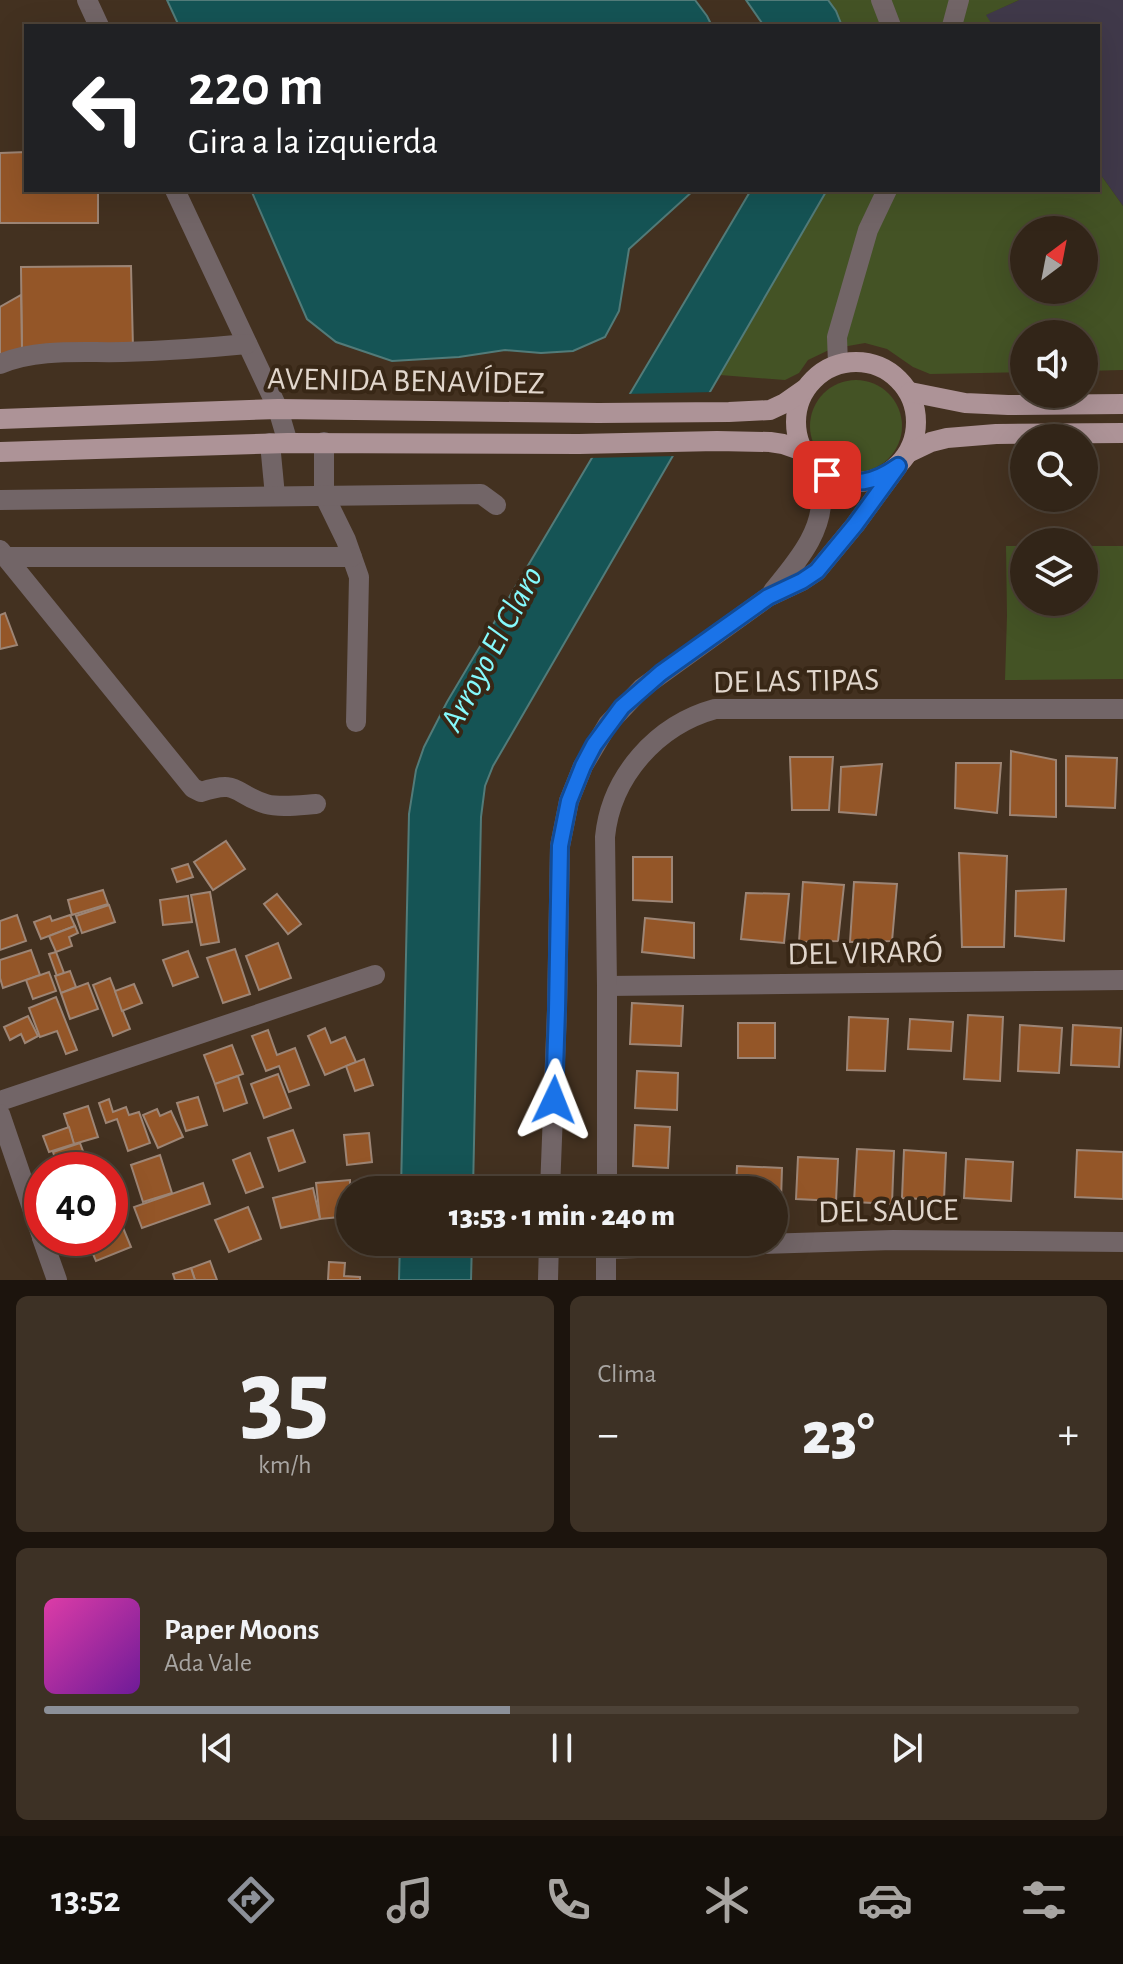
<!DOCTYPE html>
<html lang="es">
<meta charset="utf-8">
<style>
body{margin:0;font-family:"Alegreya Sans",sans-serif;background:#3d3125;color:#f1f3f6;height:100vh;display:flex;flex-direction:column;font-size:30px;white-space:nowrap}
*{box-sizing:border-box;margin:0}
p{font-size:26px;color:#a8a5a2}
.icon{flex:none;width:44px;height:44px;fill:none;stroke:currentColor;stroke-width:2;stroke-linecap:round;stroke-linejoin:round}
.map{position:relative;height:1280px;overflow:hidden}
.details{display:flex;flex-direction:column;gap:16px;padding:16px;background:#1c140d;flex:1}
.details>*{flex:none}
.top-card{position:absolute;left:24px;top:24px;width:1076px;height:168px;border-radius:0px;box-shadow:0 8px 32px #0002,0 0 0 2px #4d4237;background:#202124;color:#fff;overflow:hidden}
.needle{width:52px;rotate:32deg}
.fabs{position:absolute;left:1010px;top:216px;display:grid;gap:16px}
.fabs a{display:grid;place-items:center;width:88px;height:88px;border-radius:50%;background:#322518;box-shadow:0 8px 32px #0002,0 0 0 2px #4d4237;font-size:40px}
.speed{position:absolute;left:24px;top:1152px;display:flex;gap:16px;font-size:40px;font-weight:700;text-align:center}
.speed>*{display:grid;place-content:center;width:104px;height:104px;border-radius:50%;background:#322518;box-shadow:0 8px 32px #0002,0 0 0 2px #4d4237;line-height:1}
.speed .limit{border:12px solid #d22;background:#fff;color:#111}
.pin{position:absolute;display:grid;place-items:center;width:68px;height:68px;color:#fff;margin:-34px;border-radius:16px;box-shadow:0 4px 12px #0006}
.me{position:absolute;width:88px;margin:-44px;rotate:2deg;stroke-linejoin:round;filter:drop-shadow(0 0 6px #0008)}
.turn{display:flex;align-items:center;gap:28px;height:168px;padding:0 32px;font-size:36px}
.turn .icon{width:104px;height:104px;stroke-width:2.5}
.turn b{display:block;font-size:56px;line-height:68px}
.big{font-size:60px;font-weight:800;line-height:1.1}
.details .widget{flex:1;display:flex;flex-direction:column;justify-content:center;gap:12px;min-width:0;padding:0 28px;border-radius:12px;background:#3d3125}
.details .dial{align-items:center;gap:0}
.dial b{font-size:104px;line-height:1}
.song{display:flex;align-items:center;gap:24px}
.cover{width:96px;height:96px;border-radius:12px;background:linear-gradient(135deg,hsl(320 70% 55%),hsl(280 70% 35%))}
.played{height:8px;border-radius:4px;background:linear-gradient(90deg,#8c9099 45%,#4d4237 45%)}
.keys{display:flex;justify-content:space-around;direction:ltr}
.heat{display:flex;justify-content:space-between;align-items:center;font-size:44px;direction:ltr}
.details .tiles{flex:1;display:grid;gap:16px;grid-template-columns:1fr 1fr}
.widget:last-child{grid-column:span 2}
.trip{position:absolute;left:336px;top:1176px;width:452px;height:80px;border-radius:40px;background:#322518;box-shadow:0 8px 32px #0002,0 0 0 2px #4d4237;font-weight:800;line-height:80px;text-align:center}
.tab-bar{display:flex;height:128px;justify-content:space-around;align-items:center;background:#140f0a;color:#a8a5a2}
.tab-bar .icon{width:56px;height:56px}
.tab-bar .on{color:#8c9099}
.tab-bar b{font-size:36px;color:#f1f3f6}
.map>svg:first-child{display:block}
</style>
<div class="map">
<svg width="1123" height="1280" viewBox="0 0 1123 1280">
<rect width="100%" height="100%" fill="#433120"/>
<!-- commercial -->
<polygon fill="#40394a" points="1019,0 1123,0 1123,206 1098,171 1098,26 993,26 985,15"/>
<!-- green -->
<g fill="#445325" fill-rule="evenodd">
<polygon points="828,0 1019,0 986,15 993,26 842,26 836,11"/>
<path d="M1098,171l25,35v164l-39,1v-37h-60v38l-94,2 -17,-7 -26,-18 -22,-6 -34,6 -23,11 -9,13 -14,7 -65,-5 107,-185h271zM1024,230h60v60h-60z"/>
<circle cx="856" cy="426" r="46"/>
<polygon points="1006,546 1024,546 1024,602 1084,602 1084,546 1123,546 1123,679 1005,680 1007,616"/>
</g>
<!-- water -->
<g fill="#155455" stroke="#527b79" stroke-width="2">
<polygon points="167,0 695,0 707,16 712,26 179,26"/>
<polygon points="746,0 828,0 836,11 842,26 764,26"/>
<polygon points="251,190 694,190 629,249 619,311 605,337 573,351 541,353 505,350 459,357 392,361 336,342 307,319"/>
<polygon points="751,190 827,190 493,766 485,786 481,817 473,1190 401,1190 409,814 416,770 424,747 447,702"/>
<polygon points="400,1242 472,1242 471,1280 399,1280"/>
</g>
<!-- pier -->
<polygon fill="#433120" points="714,392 677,456 587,458 625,394"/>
<!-- building -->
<g fill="#945628" stroke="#9d8575" stroke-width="2">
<polygon points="26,152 26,190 98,190 98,223 0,223 0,153"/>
<polygon points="131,266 133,348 22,350 21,267"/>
<polygon points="21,295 22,350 0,358 0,307"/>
<polygon points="5,613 17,645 0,649 0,615"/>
<polygon points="1011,751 1056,760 1056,817 1010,815"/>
<polygon points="1066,756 1117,758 1115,808 1066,806"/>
<polygon points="790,757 833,757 829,810 792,810"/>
<polygon points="956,763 1001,763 997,813 955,808"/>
<polygon points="882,764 876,815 839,812 841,767"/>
<polygon points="226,841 245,869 213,890 194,862"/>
<polygon points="959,853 1007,856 1004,947 962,947"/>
<polygon points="633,857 672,857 672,902 633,900"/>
<polygon points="188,864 193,877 177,882 172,869"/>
<polygon points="803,882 844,885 838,941 799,942"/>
<polygon points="854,882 897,884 892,941 850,942"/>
<polygon points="1066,889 1064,941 1015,936 1016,891"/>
<polygon points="103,890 108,904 72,915 68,900"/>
<polygon points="210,892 219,942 201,945 191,895"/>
<polygon points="746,893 789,894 784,943 741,939"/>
<polygon points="277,894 301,924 288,934 264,904"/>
<polygon points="188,896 192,922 163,925 160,900"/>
<polygon points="109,905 115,922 82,933 76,916"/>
<polygon points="17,915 26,941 0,950 0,921"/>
<polygon points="70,915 75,926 41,939 34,922 50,916 52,921"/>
<polygon points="645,918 694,923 694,958 642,952"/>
<polygon points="75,926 78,933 69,937 72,946 56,952 49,936"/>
<polygon points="278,943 291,978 259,990 246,956"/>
<polygon points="235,949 250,994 223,1003 207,958"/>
<polygon points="31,950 40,975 3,988 0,978 0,960"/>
<polygon points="188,951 198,977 173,986 163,960"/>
<polygon points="56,952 64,973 57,976 49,954"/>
<polygon points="70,971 76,987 61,993 55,976"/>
<polygon points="49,972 56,991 33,999 26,980"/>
<polygon points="110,978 130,1029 113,1036 93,985"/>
<polygon points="88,983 98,1009 70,1019 61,993"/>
<polygon points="134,984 142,1003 122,1011 115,991"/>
<polygon points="56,997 77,1050 66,1054 57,1031 40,1037 29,1008"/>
<polygon points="632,1003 683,1006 681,1046 630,1044"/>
<polygon points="968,1015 1003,1017 1000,1081 964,1079"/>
<polygon points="28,1016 38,1036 25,1043 21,1034 10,1040 4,1027"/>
<polygon points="849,1017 888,1019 885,1071 847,1070"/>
<polygon points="910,1019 953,1022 951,1051 908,1049"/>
<rect x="738" y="1023" width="37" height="35"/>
<polygon points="1020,1025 1062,1028 1059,1073 1018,1071"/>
<polygon points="1073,1025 1121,1028 1119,1067 1071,1065"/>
<polygon points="325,1028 331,1043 345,1037 356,1062 325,1075 308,1036"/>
<polygon points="268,1030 277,1055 295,1048 309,1085 289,1092 279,1066 266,1071 252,1036"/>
<polygon points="232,1045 243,1074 215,1084 204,1055"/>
<polygon points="364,1059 373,1085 355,1091 346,1066"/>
<polygon points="637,1071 678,1073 677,1110 635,1108"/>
<polygon points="278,1074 291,1108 264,1118 251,1084"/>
<polygon points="238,1076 247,1103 224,1111 215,1084"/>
<polygon points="198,1097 207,1125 186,1131 177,1103"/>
<polygon points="109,1099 113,1112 126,1107 129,1115 139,1112 150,1143 128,1151 117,1119 106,1123 99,1103"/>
<polygon points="88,1106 98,1137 74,1144 64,1114"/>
<polygon points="157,1109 160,1116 171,1111 183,1137 158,1148 143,1115"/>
<polygon points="635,1125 670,1127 668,1168 633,1166"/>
<polygon points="69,1127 74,1144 49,1152 43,1136"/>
<polygon points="293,1130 305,1162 279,1171 268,1138"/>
<polygon points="369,1133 372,1162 347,1165 344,1135"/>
<polygon points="80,1143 90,1170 59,1170 53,1152"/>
<polygon points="857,1149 894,1151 892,1204 854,1202"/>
<polygon points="904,1150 946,1153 944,1200 902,1198"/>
<polygon points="1077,1150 1123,1152 1123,1199 1075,1197"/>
<polygon points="250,1153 263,1187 246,1193 233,1160"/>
<polygon points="160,1155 172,1193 143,1202 131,1165"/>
<polygon points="798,1157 838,1159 836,1201 796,1199"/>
<polygon points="966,1159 1013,1162 1011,1201 964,1198"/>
<polygon points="737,1166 782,1168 781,1200 774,1200 774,1190 736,1190"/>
<polygon points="112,1178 120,1204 110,1207 110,1179"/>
<polygon points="631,1178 696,1182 696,1190 630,1190"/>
<polygon points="350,1180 350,1216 320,1219 316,1183"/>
<polygon points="203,1183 210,1204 142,1228 134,1207"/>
<polygon points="313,1188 320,1219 281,1228 273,1198"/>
<polygon points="248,1207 261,1239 229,1252 215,1220"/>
<polygon points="121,1223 131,1247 96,1261 86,1238 110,1238 110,1228"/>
<polygon points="210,1261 217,1280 195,1280 191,1268"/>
<polygon points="329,1262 345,1263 344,1276 360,1277 360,1280 328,1280"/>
<polygon points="191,1268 195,1280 175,1280 173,1274"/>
</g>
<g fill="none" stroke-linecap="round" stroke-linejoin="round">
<!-- minor -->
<g stroke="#726567" stroke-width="20">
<polyline points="87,0 99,26"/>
<polyline points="881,0 891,26"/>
<polyline points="952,26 959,0"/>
<polyline points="175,190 278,409 288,443"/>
<path d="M0,364c38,-16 83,-11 123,-12 42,-1 83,-4 124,-8"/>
<polyline points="838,364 837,337 868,230 887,190"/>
<polyline points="324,442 324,495 346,540 359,577 356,722"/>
<polyline points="270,443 275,496"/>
<polyline points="0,500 481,494 496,505"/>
<path d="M0,550l193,238 8,4c39,-13 32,2 65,12 14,4 35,1 50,0"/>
<polyline points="5,557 352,557"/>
<path d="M773,591c23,-28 55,-64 47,-104 -2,-8 -6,-16 -9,-24"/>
<polyline points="607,986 1123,980"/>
<polyline points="0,1101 375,975"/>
<polyline points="0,1114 42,1237"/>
<polyline points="550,1190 557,1010 560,846 569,801 583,766 608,724 642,688 768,597 802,581 817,571 855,525 898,466"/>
<path d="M607,1190v-204l-2,-149c6,-61 52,-112 110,-128h408"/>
<polyline points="42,1238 57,1280"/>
<polyline points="606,1249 893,1240 1123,1242"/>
<polyline points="548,1280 549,1242"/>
<polyline points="606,1280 606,1242"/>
</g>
<!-- major -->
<g stroke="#ad9397" stroke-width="20">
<circle cx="856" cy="422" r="60"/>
<polyline points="910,392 965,403 1008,405 1123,404"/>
<polyline points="0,419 278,409 598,413 729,412 770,410 785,403 805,389"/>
<polyline points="0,452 288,443 579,444 717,441 770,442 783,444 803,451"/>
<polyline points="910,452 931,442 947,438 996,434 1123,433"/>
</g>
</g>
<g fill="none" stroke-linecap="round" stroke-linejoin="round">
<defs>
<path id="route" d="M554,1100l3,-90 3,-164 9,-45 14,-35 11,-21 28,-38 39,-34 107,-76 34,-16 15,-10 38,-46 43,-59c-26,18 -42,20 -71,9"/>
</defs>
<!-- route casing -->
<use href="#route" stroke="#114b97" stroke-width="20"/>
<!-- route -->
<use href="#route" stroke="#1a73e8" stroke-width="14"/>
</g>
<g text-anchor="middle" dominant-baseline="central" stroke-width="8" stroke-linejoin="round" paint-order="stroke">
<!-- street labels -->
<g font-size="32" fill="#e1d6cc" stroke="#382716">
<text transform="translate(406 381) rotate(1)">AVENIDA BENAVÍDEZ</text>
<text transform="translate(796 681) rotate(-1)">DE LAS TIPAS</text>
<text transform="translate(865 953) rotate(-1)">DEL VIRARÓ</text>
<text transform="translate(888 1211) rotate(-1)">DEL SAUCE</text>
</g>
<!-- water labels -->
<g font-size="34" font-style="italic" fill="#85f9fc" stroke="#382716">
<text transform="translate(492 649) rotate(-62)">Arroyo El Claro</text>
</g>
</g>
</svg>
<div class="fabs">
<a><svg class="needle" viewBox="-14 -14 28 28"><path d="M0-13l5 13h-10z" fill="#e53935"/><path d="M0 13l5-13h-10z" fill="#a8a5a2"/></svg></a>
<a><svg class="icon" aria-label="sound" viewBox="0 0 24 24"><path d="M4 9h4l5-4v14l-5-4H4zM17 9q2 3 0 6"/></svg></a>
<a><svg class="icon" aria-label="search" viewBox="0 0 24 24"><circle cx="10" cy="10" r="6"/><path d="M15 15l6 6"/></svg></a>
<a><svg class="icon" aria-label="layers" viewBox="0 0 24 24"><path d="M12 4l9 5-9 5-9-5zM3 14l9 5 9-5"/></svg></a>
</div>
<div class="speed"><div class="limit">40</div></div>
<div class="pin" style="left:827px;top:475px;background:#d93025"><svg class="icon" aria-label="arrive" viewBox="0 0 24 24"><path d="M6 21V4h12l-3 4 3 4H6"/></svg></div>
<svg class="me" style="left:554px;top:1100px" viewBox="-20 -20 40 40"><path d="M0-17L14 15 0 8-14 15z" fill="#1a73e8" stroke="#fff" stroke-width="4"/></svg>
<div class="trip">13:53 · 1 min · 240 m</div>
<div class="top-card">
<div class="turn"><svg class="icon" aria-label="left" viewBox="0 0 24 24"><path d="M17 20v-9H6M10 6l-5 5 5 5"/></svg><div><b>220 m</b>Gira a la izquierda</div></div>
</div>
</div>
<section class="details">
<div class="tiles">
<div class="widget dial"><b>35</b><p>km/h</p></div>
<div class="widget"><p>Clima</p>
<div class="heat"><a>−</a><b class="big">23°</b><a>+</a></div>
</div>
<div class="widget">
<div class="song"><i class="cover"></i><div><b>Paper Moons</b><p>Ada Vale</p></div></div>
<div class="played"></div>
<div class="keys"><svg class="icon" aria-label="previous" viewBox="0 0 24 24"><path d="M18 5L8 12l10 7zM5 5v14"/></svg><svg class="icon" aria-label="pause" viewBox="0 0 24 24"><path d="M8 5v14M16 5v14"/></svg><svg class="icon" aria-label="next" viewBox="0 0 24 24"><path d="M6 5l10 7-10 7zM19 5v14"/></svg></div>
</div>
</div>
</section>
<nav class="tab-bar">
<b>13:52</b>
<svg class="icon on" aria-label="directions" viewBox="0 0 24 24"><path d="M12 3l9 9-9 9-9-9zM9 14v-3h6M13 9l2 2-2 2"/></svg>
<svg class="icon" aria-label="music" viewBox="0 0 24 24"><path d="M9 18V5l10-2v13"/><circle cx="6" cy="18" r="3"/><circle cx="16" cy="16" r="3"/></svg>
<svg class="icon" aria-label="phone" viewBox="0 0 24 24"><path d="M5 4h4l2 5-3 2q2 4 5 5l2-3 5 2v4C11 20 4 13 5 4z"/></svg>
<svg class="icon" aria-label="climate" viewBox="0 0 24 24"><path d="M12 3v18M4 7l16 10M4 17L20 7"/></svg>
<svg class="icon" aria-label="car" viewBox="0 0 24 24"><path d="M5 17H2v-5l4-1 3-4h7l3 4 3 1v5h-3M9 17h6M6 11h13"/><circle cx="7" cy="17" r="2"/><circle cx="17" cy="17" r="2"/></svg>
<svg class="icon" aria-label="filters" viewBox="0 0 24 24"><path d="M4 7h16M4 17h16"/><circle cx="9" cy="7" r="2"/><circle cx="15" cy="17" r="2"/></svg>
</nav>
